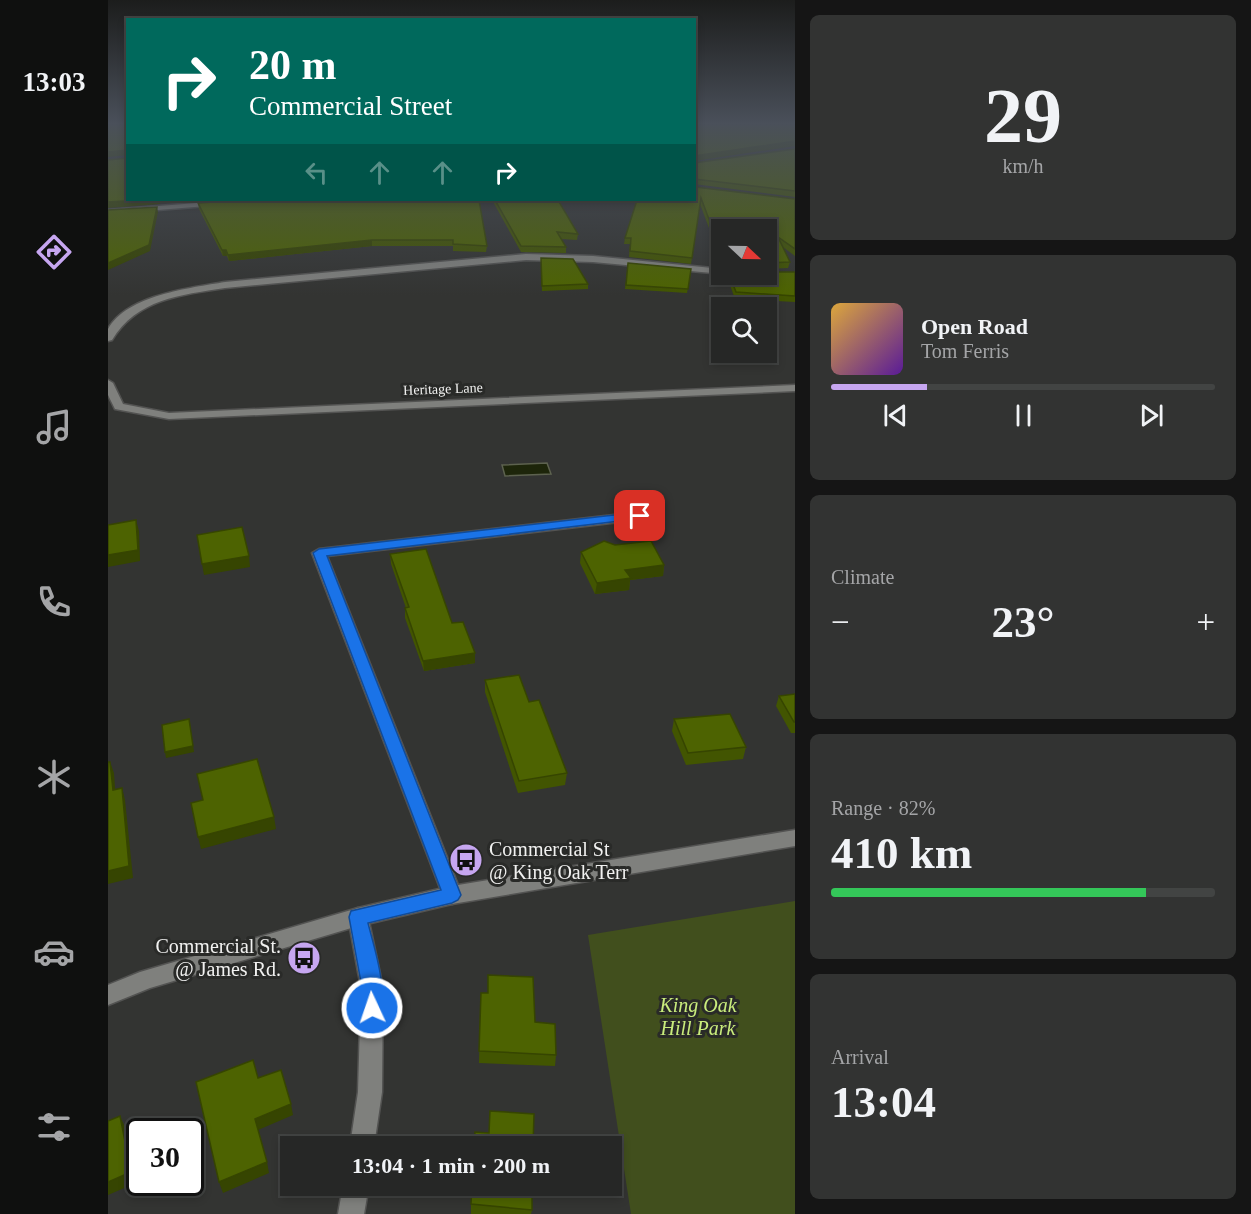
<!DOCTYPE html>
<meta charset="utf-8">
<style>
body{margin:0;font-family:Georgia,serif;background:#323332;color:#f1f3f6;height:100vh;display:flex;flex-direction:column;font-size:22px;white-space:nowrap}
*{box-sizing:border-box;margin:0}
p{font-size:20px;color:#a4a5a7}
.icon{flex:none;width:33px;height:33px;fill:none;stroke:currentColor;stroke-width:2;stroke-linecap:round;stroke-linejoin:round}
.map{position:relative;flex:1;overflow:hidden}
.side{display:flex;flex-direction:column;gap:15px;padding:15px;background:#151515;width:456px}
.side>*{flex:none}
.top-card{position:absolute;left:18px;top:18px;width:570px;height:183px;border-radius:0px;box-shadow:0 3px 9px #0003,0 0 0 2px #424443;background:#00695c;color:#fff;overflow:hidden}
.needle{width:39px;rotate:112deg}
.tools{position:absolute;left:603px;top:219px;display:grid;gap:12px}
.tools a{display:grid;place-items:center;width:66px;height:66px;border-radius:0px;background:#262726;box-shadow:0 3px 9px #0003,0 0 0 2px #424443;font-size:30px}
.speed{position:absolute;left:18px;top:1118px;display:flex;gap:12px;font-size:30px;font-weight:700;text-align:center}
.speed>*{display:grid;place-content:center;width:78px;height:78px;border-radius:50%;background:#262726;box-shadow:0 3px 9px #0003,0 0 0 2px #424443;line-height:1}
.speed .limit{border:3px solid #111;border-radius:9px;background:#fff;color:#111}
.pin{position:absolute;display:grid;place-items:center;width:51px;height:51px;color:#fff;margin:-26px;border-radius:12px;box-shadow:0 3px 9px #0006}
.me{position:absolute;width:66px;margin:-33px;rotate:357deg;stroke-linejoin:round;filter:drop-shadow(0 0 4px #0008)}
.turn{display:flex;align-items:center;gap:21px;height:126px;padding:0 24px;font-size:27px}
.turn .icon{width:78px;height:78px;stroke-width:2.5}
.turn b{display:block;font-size:42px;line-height:51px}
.lanes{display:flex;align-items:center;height:57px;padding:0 24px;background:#0003;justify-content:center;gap:30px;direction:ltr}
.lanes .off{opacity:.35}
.big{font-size:45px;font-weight:700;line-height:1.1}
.side .tile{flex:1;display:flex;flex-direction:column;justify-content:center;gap:9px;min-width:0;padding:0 21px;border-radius:9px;background:#323332}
.side .dial{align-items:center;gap:0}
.dial b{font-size:78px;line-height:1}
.song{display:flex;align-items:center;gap:18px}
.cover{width:72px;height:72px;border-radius:9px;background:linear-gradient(135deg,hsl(40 70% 55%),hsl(270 70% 35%))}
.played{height:6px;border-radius:3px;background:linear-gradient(90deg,#c6a6f0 25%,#424443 25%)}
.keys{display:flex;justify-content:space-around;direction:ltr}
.heat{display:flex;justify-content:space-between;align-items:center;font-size:33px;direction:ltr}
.charge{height:9px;border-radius:4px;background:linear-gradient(90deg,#34c759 82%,#424443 0)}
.trip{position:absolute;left:172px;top:1136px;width:342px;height:60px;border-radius:0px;background:#262726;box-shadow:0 3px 9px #0003,0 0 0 2px #424443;font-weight:700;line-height:60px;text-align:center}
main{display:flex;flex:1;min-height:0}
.menu{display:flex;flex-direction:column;width:108px;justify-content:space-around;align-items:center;background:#0f100f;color:#a4a5a7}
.menu .icon{width:42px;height:42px}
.menu .active{color:#c6a6f0}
.menu b{font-size:27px;color:#f1f3f6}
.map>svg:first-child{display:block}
</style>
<main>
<nav class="menu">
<b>13:03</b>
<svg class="icon active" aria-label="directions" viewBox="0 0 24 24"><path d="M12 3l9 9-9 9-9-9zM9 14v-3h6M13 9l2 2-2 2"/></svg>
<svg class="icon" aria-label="music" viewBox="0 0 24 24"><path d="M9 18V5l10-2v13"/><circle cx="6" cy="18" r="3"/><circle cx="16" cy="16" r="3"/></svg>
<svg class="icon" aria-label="phone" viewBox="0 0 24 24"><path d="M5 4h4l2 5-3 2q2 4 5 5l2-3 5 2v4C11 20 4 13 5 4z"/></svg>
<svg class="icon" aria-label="climate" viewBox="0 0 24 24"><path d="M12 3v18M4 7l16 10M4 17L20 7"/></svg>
<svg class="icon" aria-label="car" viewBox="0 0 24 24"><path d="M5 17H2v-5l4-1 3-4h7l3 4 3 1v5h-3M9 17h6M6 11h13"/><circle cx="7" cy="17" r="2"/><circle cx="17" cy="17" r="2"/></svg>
<svg class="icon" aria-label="filters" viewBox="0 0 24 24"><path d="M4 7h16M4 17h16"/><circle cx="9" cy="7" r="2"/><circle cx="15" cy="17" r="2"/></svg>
</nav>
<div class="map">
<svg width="687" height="1214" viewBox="0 0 687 1214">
<rect width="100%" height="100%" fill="#333432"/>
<!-- green -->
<polygon fill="#414f1d" points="687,901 687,1214 523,1214 480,935"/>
<!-- water -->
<polygon fill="#1d250a" stroke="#5d624f" stroke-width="1.5" points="439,463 443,474 397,476 394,465"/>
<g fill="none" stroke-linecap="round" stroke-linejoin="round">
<defs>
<g id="street">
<polygon points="127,200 153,200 149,202 0,214 0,210"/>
<path d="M418,254l67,2 129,13 1,5 -130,-12 -67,-2 -301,28c-45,7 -88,11 -113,52l-4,1v-12c19,-34 82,-41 117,-47z"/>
<polygon points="0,380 5,383 15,404 61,413 687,385 687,391 61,419 7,409 0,395"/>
<polygon points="532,512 537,513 539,516 537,519 219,556 354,895 351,901 344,904 337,901 204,553 211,549"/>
<polygon points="250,908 257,911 260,917 275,988 274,1092 266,1146 242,1146 250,1092 253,988 240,917 243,911"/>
<polygon points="235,1185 261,1185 256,1214 230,1214"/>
</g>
<polygon id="secondary" points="687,830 687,846 344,904 250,926 42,988 0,1005 0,985 32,972 250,908 344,886"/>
</defs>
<!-- street casing -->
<use href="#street" stroke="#535352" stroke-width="3"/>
<!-- secondary casing -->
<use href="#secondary" stroke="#535352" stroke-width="3"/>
<!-- street -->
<use href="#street" fill="#7f807d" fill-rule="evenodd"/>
<!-- secondary -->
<use href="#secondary" fill="#7f807d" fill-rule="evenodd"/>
</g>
<!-- wall -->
<g fill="#425501">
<polygon points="687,149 687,197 586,184 586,163"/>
<polygon points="687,199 687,256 675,247 682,262 680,268 658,269 658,230 614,230 614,263 592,204 583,264 521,257 522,244 516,244 517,238 529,200 528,200"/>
<polygon points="88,200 127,200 88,201"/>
<polygon points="138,200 379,246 378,252 345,251 345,246 264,246 121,261 119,256 115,256 91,209 90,203"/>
<polygon points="384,200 450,200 470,234 469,240 453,239 458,247 458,253 413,252"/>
<polygon points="433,263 480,284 480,289 434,291"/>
<polygon points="520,263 583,269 579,293 517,289"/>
<polygon points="659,273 687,273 687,302 627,299 618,274 658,274"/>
<polygon points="473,552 556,565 555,576 522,580 521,590 487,594 472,563"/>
<polygon points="282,554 344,623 367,653 367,663 316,671 297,618 297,608 298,608 283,564"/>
<polygon points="377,680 459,773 457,785 410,793 377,692"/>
<polygon points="687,694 687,733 683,733 668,706 671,696"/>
<polygon points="566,719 638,747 635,759 578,765 564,731"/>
<polygon points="380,975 427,1022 448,1055 447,1066 371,1063 373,993 380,993"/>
<polygon points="363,1204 424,1210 423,1214 363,1214"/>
</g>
<!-- shaded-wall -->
<g fill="#364501">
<polygon points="687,141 687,146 586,161 586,156"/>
<polygon points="19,150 20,155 0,157 0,152"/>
<polygon points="32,200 53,200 52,204 0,208 0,202"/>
<polygon points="49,207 50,212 42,251 0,270 0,263"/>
<polygon points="264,240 264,246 121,261 120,255"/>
<polygon points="114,250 118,250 119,256 115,256"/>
<polygon points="28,520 31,531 32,561 0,567 0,555"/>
<polygon points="141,556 142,567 96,575 94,564"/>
<polygon points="556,565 555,576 522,580 521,590 487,594 489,583 517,570"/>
<polygon points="367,653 367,663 316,671 315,661"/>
<polygon points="81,719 86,752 58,758 57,752"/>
<polygon points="2,762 6,773 8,802 5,790"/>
<polygon points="14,788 17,800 25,878 0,884 0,871"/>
<polygon points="166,817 168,829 93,849 90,837"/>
<polygon points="183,1104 185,1115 150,1130 147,1119"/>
<polygon points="12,1116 17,1127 28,1183 0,1195 0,1182"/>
<polygon points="159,1162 161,1173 115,1193 111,1182"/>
</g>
<!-- building -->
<g fill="#4d6301" stroke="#364501" stroke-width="1.5">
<polygon points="0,125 20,125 20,151 19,150 0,152"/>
<polygon points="586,125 687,125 687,141 586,156"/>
<polygon points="687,149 687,191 586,179 586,163"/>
<polygon points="20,158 20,200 32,200 0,202 0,160"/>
<polygon points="587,187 687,199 687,249 670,237 682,262 658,263 658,230 614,230 614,254 593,198 584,258 522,251 523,238 517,238 529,200 586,200"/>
<polygon points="138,200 371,200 379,246 345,244 345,240 264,240 120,255 118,250 114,250 90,203"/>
<polygon points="387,200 450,200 470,234 449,232 458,247 413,246"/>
<polygon points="49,207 41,245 0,263 0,210"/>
<polygon points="433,258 465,259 480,284 434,286"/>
<polygon points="520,263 583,269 580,289 518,285"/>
<polygon points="658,272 687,272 687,296 628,292 621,274 658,274"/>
<polygon points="28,520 30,550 0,555 0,525"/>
<polygon points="134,527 141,556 94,564 89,535"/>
<polygon points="496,541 507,545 543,541 556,565 517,570 523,578 489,583 473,552"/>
<polygon points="318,549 344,623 355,622 367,653 315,661 297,608 301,607 282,554"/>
<polygon points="411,675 421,702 431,700 459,773 411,781 377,680"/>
<polygon points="687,694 687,722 686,722 671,696"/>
<polygon points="622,714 638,747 580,753 566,719"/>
<polygon points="81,719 85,746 57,752 54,725"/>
<polygon points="149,759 166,817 90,837 83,803 95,800 89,774"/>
<polygon points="0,762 2,762 5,790 14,788 21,866 0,871"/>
<polygon points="380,975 425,977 427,1022 447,1024 448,1055 371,1051 373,993 380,993"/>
<polygon points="145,1060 150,1078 173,1070 183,1104 147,1119 159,1162 111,1182 88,1082"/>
<polygon points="382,1111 426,1114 425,1146 366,1146 367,1132 381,1133"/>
<polygon points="12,1116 23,1172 0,1182 0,1121"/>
<polygon points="364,1185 424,1185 424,1210 363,1204"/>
</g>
<!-- sky -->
<linearGradient id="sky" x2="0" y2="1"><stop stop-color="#1c1d1c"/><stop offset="0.42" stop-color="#4a505a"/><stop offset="1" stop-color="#4a505a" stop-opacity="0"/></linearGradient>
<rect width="687" height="295" fill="url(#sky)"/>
<!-- route -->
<path fill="#1a73e8" stroke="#114b97" stroke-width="1.5" d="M532,512l5,1v5l-318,38 134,339 -3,5 -6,3 -84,20c6,24 21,69 11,92l-7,3 -8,-3 -3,-7 1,-20 -13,-71 2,-6 90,-21 -128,-337 6,-4z"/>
<!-- icons -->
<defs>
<symbol id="bus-disc" viewBox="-11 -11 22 22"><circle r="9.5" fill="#c6a6f0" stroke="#292a28"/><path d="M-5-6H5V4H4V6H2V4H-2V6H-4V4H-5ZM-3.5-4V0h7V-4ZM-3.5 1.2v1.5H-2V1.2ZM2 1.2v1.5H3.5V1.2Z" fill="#111"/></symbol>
</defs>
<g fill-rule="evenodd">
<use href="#bus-disc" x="339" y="841" width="38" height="38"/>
<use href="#bus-disc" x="177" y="939" width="38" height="38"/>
</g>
<g text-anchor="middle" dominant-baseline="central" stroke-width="6" stroke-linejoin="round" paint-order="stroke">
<!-- far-street labels -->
<g font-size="14" fill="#f1f1f0" stroke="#292a28">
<text transform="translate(335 389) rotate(-2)">Heritage Lane</text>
</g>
<!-- near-poi labels -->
<g font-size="20" fill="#f1f1f0" stroke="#292a28" text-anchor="start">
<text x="381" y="849">Commercial St<tspan x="381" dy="23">@ King Oak Terr</tspan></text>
<text x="173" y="946" text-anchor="end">Commercial St.<tspan x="173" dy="23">@ James Rd.</tspan></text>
</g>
<!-- near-park labels -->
<g font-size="20" font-style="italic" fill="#c9ec7c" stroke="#292a28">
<text x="590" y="1005">King Oak<tspan x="590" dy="23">Hill Park</tspan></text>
</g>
</g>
</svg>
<div class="tools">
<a><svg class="needle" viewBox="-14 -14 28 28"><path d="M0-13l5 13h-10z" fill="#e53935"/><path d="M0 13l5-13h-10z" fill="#a4a5a7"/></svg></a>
<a><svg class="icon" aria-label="search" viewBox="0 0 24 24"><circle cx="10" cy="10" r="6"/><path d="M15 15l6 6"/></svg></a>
</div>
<div class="speed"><div class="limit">30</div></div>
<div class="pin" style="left:532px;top:516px;background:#d93025"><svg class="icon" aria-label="arrive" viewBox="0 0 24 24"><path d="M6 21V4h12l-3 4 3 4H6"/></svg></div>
<svg class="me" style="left:264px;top:1008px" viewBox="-20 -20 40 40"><circle r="17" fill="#1a73e8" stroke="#fff" stroke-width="3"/><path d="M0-11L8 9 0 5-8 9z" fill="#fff"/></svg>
<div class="trip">13:04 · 1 min · 200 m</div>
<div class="top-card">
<div class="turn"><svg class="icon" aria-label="right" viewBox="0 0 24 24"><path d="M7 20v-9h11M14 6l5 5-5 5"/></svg><div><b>20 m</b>Commercial Street</div></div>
<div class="lanes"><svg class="icon off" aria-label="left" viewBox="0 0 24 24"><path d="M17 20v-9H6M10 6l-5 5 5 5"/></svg><svg class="icon off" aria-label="ahead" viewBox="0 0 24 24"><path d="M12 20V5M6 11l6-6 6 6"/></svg><svg class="icon off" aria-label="ahead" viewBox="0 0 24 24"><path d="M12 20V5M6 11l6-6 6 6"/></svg><svg class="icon" aria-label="right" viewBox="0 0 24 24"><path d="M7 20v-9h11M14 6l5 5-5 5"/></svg></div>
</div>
</div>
<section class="side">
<div class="tile dial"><b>29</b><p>km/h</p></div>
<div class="tile">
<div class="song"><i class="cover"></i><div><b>Open Road</b><p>Tom Ferris</p></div></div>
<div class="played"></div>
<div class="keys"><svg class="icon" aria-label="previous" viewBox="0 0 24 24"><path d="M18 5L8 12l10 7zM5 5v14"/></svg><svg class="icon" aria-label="pause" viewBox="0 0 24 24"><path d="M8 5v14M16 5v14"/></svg><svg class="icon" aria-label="next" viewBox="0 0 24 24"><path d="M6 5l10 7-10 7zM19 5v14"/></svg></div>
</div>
<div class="tile"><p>Climate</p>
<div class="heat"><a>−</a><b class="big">23°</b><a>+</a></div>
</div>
<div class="tile"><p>Range · 82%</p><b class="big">410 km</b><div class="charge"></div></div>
<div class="tile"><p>Arrival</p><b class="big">13:04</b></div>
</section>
</main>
